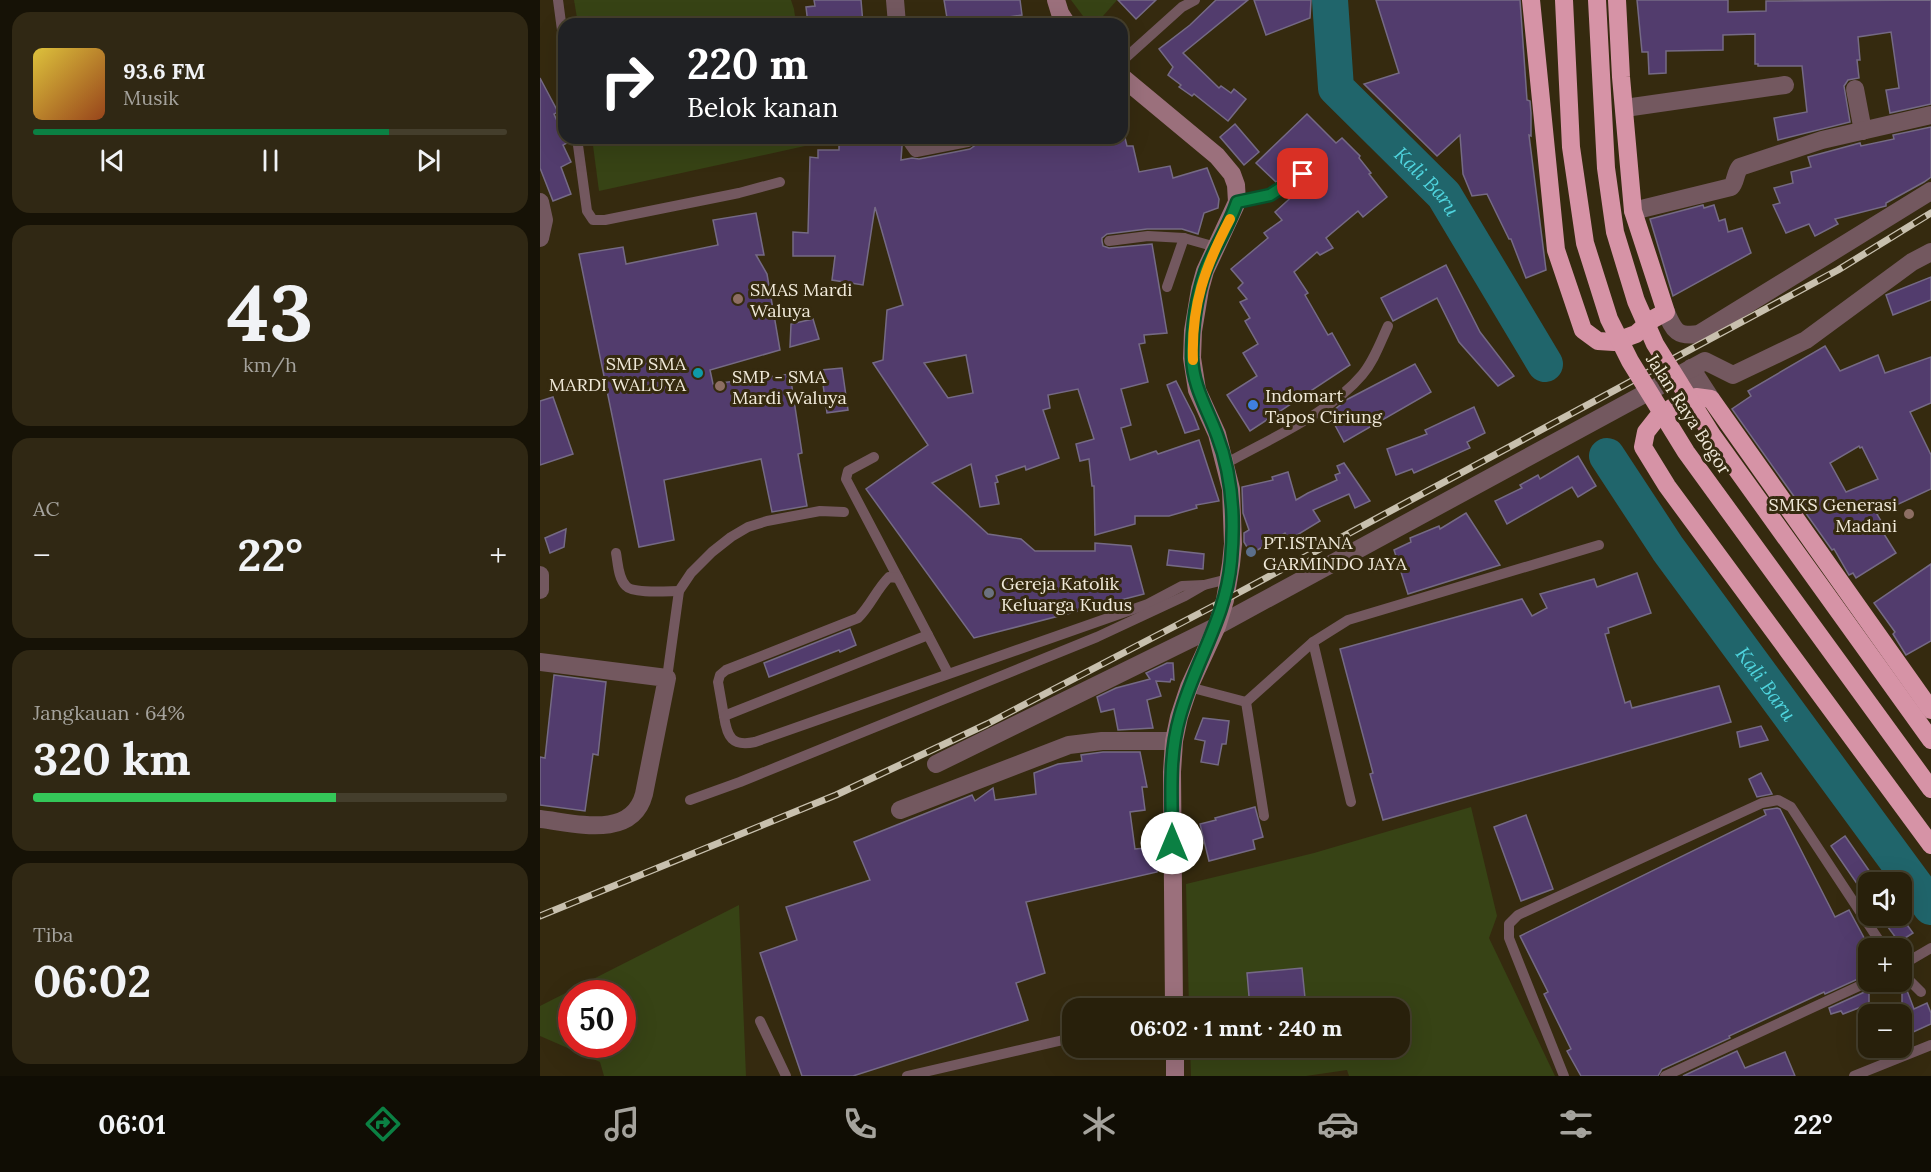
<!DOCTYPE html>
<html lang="id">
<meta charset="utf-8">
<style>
body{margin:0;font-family:Lora,serif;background:#302814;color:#f1f3f6;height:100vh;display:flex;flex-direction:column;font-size:22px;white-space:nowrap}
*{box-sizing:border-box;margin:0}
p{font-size:20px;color:#a5a39d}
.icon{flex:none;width:33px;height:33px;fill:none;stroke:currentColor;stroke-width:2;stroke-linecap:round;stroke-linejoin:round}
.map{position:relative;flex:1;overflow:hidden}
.sheet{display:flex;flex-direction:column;gap:12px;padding:12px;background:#161206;width:540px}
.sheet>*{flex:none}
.guide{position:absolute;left:18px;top:18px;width:570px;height:126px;border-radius:18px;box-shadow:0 6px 24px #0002,0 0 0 2px #443e2c;background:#202124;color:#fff;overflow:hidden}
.fabs{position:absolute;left:1318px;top:872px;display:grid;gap:12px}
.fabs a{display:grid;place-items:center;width:54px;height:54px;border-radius:12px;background:#28200b;box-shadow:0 6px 24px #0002,0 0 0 2px #443e2c;font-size:30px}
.speed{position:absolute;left:18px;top:980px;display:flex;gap:12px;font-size:30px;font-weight:700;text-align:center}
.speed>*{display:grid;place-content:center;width:78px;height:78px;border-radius:50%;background:#28200b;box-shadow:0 6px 24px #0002,0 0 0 2px #443e2c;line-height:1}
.speed .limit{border:9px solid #d22;background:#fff;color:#111}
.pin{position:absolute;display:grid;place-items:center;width:51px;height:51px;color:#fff;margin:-26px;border-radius:12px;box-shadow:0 3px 9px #0006}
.me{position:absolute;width:66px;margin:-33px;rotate:0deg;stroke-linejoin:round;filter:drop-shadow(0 0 4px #0008)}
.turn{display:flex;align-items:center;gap:21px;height:126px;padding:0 30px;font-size:27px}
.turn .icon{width:78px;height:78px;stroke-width:2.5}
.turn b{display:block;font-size:42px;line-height:51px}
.big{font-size:45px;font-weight:700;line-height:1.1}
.sheet .widget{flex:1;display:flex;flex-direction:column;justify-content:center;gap:9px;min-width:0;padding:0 21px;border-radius:18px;background:#302814}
.sheet .dial{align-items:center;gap:0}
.dial b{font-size:78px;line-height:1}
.song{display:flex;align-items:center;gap:18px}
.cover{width:72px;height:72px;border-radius:9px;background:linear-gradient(135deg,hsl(50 70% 55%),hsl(20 70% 35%))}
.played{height:6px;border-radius:3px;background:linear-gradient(90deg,#0b8043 75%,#443e2c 75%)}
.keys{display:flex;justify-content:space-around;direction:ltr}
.heat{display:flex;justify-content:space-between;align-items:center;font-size:33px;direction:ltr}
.charge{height:9px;border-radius:4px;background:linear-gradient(90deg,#34c759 64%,#443e2c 0)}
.trip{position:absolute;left:522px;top:998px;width:348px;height:60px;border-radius:18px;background:#28200b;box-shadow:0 6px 24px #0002,0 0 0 2px #443e2c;font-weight:700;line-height:60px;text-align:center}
.tab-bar{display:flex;height:96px;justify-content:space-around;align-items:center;background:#100d04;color:#a5a39d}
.tab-bar .icon{width:42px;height:42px}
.tab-bar .current{color:#0b8043}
.tab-bar b{font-size:27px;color:#f1f3f6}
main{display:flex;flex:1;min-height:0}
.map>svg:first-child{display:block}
</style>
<main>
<section class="sheet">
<div class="widget">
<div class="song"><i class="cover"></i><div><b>93.6 FM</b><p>Musik</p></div></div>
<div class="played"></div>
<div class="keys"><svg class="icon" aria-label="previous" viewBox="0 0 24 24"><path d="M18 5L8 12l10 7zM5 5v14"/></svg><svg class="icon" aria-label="pause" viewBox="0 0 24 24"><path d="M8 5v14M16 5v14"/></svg><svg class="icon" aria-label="next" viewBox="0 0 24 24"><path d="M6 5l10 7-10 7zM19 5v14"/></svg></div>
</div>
<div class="widget dial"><b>43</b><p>km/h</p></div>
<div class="widget"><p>AC</p>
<div class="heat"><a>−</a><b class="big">22°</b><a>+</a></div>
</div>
<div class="widget"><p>Jangkauan · 64%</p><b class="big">320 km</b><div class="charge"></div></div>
<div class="widget"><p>Tiba</p><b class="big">06:02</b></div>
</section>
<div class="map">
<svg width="1391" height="1076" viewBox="0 0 1391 1076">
<rect width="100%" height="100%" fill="#352a0f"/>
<!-- green -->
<g fill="#374315" fill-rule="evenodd">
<polygon points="34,0 251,0 254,9 256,24 38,24"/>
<polygon points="531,0 577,0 556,24 549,24"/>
<polygon points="52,138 265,138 265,146 59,191"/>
<polygon points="931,807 957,916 949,938 1015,1076 809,1076 807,1070 766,1076 651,1076 650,1047 860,1047 860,1008 649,1008 646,884 774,853"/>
<path d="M199,905l7,171h-142l-4,-14 -60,-26v-30zM32,993h50v51h-50z"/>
</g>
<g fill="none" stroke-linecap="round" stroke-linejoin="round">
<!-- river -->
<g stroke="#20656b" stroke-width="36">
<path id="s1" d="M790,0l6,88 108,107 101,169"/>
<path id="s2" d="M1067,456l61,93 263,358"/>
</g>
</g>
<!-- building -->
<g fill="#523c6d" stroke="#756a85" stroke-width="1.5" fill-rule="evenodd">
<polygon points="274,0 321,0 323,24 268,24 266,7 275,6"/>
<polygon points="404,0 480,0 482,15 424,24 408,24"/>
<polygon points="578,0 616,0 596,19"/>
<polygon points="676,0 708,0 643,53 679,88 681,86 691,93 694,89 706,99 688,121 654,94 652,96 639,87 641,85 628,75 633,67 619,49 650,25"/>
<polygon points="714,0 771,0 770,18 726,35"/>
<polygon points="836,0 980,0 987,100 990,101 991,113 991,136 989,135 1006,270 986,278 971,239 969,239 947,194 932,196 923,174 920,135 897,156 824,84 859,73"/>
<polygon points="1097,0 1188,0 1188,12 1226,11 1226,1 1391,0 1391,104 1350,113 1346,90 1359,88 1351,32 1318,37 1320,60 1317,60 1319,78 1308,80 1304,86 1310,122 1238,140 1234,118 1267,112 1262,66 1218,66 1218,64 1215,64 1215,34 1183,35 1183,50 1126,51 1126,73 1109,74 1108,52 1102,52"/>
<polygon points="0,78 18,112 14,114 27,143 23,145 31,162 21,167 31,194 13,201 0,168"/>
<polygon points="767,114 796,143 802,138 820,156 819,158 831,173 829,174 847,197 823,217 818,211 786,238 793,248 780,255 777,252 754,272 768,293 765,295 788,335 792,333 810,365 710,431 687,395 717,376 703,353 718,344 705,321 710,318 700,302 707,299 698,288 703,283 691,269 728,238 724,233 742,220 735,212 757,192 753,190 770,177 769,170 762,167 736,182 716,163"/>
<polygon points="695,124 719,152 704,165 680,137"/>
<polygon points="1391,127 1391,177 1384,182 1346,203 1346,206 1295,219 1298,224 1275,236 1269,224 1246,233 1233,205 1240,203 1234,188 1253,183 1251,172 1271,167 1268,157 1320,143 1321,146 1354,139 1353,135"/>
<path d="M299,138h60l3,8 -1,14 11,-2 7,1 51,-10 7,-5 29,-6h119l2,8h6l6,26 31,-6 3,12 34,-10 12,31 -1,9 -14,5 -6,21 -16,-5h-35l-40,5 -5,4v3l1,5 6,2 43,-4 15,89 -23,2 1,8 -6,1 9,38 -27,7 10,36 -10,3 9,32 26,-9 2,3 41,-14 20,61 -23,4 1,3 -28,8h-34v8l-40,11 -1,-49h-2l-3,-27 -9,2 -4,-17 18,-5 -16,-50 -30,6 2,13 -7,2 16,48 -33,12 -1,-4 -29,10 2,6 -3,1 4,21 -19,3 -9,-43 -39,19 56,51 33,5 14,12h60v-8l36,3 13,48 -170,44 -108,-149 62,-44 -55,-82 10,-3 4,-50 16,-5 -28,-98 -12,78 -31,-5 3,-24h-42v-24l15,1 2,-76 8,1v-8h21zM426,355l7,38 -25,5 -24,-35z"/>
<polygon points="1163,205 1164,208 1174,205 1179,221 1185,219 1188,232 1202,228 1211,253 1133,296 1110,219"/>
<polygon points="216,213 224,255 216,255 227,274 240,350 170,370 173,384 250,374 262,453 258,454 267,506 232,512 221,459 124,480 134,540 99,547 39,254 83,247 86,264 178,245 173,220"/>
<polygon points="906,265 940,332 974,376 958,386 919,342 897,298 853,321 841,298"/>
<polygon points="1391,277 1391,300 1353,315 1346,295"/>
<polygon points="273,319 279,339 250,347 251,324"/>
<path d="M1285,346l15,25 38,-16 7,18 46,-16v46l-21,9 21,43v34l-54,25 4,7 -4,2 19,30 -40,25 -3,-5 -4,2 -15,-26 -2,1 -100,-141 19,-13 -3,-5zM1319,446l1,2 2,-1 16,32 -32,13 -16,-29z"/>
<polygon points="875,364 891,392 804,442 789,414 808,399"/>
<polygon points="302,368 308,410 287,413 281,370"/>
<polygon points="636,381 654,416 659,429 645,433 627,385"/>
<polygon points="13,397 33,454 0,465 0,401"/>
<polygon points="934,407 945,433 927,442 930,448 874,473 872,469 856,475 847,449 887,434 885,430"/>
<polygon points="1038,456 1056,486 1038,497 1032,487 967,524 955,501 982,488 980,485 998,475 1000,479"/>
<polygon points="804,463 830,501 815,508 809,494 773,510 780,521 749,540 745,533 711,554 704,542 704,533 709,530 703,513 702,487 733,480 732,477 748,472 756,500 768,493 797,480 795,475 800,473 797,466"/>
<polygon points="926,513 960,565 868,594 854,550 871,542 870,538 899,526 900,529"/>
<polygon points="26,529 24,547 10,553 5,538"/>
<polygon points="629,550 664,554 663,569 627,565"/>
<polygon points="1391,564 1391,641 1366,655 1353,634 1355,632 1334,603"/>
<polygon points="1097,573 1111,613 1068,628 1069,633 1065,634 1085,703 1090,701 1092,708 1179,686 1191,722 843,820 830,774 833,773 800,649 982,599 992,616 1007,608 1000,594 1054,579 1057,587"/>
<polygon points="310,629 316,645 300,652 299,650 229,677 224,663"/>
<polygon points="627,663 633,663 634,680 631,679 630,682 616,681 621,696 607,700 613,728 578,730 574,709 561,712 557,697 576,688 610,679 606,673"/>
<polygon points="14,675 66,682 58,755 53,754 45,811 0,805 0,757 5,758"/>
<polygon points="663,718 689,721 686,744 682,744 678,765 661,762 665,741 655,739"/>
<polygon points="1221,726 1228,740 1200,747 1197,732"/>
<polygon points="563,752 600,752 607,787 602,787 605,810 590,812 595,849 616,847 617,872 486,902 505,973 476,983 488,1020 313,1076 262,1076 220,953 257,940 246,907 330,880 314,842 432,795 435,801 453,788 455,800 496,794 494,773 518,764 542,761 541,755"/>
<polygon points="1221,773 1232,794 1217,797 1209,779"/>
<polygon points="715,807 723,837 713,840 715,849 669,861 660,824 676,820 675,818"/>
<polygon points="1237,808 1240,809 1295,917 1309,910 1329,947 1329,974 1285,994 1284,992 1189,1036 1190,1038 1122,1069 1118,1076 1041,1076 1027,1051 1031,1049 1004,994 1008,992 980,936 1226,815 1224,810"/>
<polygon points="986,815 1013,889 981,901 954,827"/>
<polygon points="1305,836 1337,882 1329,882 1329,901 1291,846"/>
<polygon points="1339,915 1360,915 1373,933 1359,942"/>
<polygon points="762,968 766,1008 710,1008 707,973"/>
<polygon points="1362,984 1366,988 1374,1009 1387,1003 1391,1013 1391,1024 1362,1037"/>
<polygon points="1329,990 1329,1004 1303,1014 1301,1011 1291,1014 1289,1008"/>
<polygon points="1197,1051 1205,1068 1245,1052 1255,1076 1143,1076"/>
</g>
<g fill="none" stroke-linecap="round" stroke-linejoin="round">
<!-- lane -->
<g stroke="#73585f" stroke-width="10">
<polyline points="18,0 24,45"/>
<polyline points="582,61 642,7 655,0"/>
<polyline points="37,138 47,211 53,220 65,220 199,193 240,182"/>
<polyline points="697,202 730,195 763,174"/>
<polyline points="569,241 608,236 644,238 676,247"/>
<polyline points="627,287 644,238"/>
<polyline points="334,457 308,471 306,479 408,673"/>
<path d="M685,464c44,-25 104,-50 137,-89 12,-14 18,-32 26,-49"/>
<path d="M76,553c2,10 2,25 10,33 7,8 42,5 53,5"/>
<path d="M358,578l-9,-1c-13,13 -18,28 -31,41l-132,52 -6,5 -2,7c2,11 4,23 6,34 3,21 8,31 31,26l393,-138 34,-18 22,-1 24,-6"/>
<polyline points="773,642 811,802"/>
<polyline points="127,678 139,591 151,573 172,552 191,537 208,527 227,521 280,511 304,512"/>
<polyline points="649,687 706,702"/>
<polyline points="706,702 773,642 808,620 1059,545"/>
<polyline points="706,702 724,816"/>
<polyline points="184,716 388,635"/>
<polyline points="150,800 200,782 557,637 645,596 664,585"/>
<polyline points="1362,965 1391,948"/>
<polyline points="1362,973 1381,992"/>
<polyline points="220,1021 246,1076"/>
<polyline points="367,1076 532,1038"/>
<polyline points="1024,1076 969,938 969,924 978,915 1222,803 1238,800 1251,807 1344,948"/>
<polyline points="1125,1076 1330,981"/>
<polyline points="1314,1076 1391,1045"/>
</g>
<!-- street -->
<g stroke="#73585f" stroke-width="18">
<polyline points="355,0 357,24"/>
<polyline points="1315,89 1323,131"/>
<polyline points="1085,108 1245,85"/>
<polyline points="370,138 377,148 428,138"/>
<polyline points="0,202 4,220 0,238"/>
<path d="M1093,211l98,-24c5,-5 4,-14 9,-20l82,-27 109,-25"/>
<path d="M1126,312c8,19 11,25 33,22l232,-143"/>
<polyline points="1151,368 1171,399"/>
<polyline points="0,575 0,590"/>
<path d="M0,662l127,16 -23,116c-12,46 -69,29 -104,25"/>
<polyline points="396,764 677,626 1165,361 1193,375 1266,340 1372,262 1391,252"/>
<polyline points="360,810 529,745 562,741 634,741"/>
</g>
<!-- secondary -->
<g stroke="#9b707c" stroke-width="18">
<polyline points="516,0 520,13 527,24"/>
<polyline points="582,77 677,156 692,174 696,185 697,202 665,271 660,289 653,331 652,358 657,390 677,434 691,489 693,544 691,564 685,600 677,626 649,687 639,717 634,741 632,772 634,1008"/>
<polyline points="635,1047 635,1076"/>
</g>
<!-- highway -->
<g stroke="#d693a6" stroke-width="18">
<polyline points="991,0 1016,250 1043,330 1058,341 1074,342 1096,334 1113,319 1126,312 1093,211 1081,77 1077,0"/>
<polyline points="1391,710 1171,399 1156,397 1137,404 1117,418 1106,432 1103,447 1127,486 1391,845"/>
</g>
<defs>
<polyline id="rail" points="0,916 296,795 447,724 685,600 1298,270 1391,213"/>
</defs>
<!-- rail casing -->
<use href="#rail" stroke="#c8c0ae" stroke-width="7"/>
<!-- rail -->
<use href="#rail" stroke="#352a0f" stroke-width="4.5" stroke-dasharray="14" stroke-linecap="butt"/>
<!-- highway-bridge -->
<g stroke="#d693a6" stroke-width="18">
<polyline points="1024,0 1031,147 1045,243 1069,319 1090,361 1146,452 1391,789"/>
<polyline points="1057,0 1066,168 1075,232 1096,301 1115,344 1172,435 1391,740"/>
</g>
</g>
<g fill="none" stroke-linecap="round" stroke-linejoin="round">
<defs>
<path id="route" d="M632,843c0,-43 -4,-86 8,-127 15,-55 46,-97 51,-155 4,-42 1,-87 -14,-126 -10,-27 -24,-48 -25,-78 0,-28 4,-58 13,-85 9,-24 24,-46 32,-70l33,-7 33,-21"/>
</defs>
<!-- route casing -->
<use href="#route" stroke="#07532c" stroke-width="15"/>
<!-- route -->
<use href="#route" stroke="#0b8043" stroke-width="10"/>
<!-- slow -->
<path stroke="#f59e0b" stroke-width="10" d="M653,360c-2,-55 12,-93 37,-141"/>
</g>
<!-- markers -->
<g fill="#8d6e63" stroke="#352a0f" stroke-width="2">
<circle cx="198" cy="299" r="6"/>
<circle cx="180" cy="386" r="6"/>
<circle cx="1369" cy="514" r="6"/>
</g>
<circle fill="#0f9aa8" stroke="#352a0f" stroke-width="2" cx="158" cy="373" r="6"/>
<circle fill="#3f7fe0" stroke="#352a0f" stroke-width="2" cx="713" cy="405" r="6"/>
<circle fill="#5c6f8a" stroke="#352a0f" stroke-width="2" cx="711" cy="552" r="6"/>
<circle fill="#6b7280" stroke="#352a0f" stroke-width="2" cx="449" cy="593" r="6"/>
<g text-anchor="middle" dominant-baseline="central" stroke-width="6" stroke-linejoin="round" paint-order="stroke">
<!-- poi labels -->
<g font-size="18" fill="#f1eada" stroke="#352a0f" text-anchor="start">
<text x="210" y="289">SMAS Mardi<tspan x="210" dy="21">Waluya</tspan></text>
<text x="146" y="363" text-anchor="end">SMP SMA<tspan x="146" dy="21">MARDI WALUYA</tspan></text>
<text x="192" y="376">SMP - SMA<tspan x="192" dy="21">Mardi Waluya</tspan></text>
<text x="725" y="395">Indomart<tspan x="725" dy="21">Tapos Ciriung</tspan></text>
<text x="1357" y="504" text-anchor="end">SMKS Generasi<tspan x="1357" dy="21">Madani</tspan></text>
<text x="723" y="542">PT.ISTANA<tspan x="723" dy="21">GARMINDO JAYA</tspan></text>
<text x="461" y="583">Gereja Katolik<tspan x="461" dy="21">Keluarga Kudus</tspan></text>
</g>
<!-- street labels -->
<g font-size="18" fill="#f1eada" stroke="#352a0f">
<text transform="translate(1149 414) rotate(57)">Jalan Raya Bogor</text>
</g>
<!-- water labels -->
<g font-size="20" font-style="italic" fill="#4fd4de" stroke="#352a0f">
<text stroke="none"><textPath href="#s1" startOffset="219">Kali Baru</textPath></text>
<text stroke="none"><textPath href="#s2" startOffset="278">Kali Baru</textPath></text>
</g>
</g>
</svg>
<div class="fabs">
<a><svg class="icon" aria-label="sound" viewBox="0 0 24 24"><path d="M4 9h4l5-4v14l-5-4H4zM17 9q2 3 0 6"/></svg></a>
<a>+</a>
<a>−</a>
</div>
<div class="speed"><div class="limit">50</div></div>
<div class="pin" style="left:763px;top:174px;background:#d93025"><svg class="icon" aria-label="arrive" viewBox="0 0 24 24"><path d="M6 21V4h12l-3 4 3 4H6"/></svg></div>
<svg class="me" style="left:632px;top:843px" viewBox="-20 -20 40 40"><circle r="19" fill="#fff"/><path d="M0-13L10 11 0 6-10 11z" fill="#0b8043"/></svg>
<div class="trip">06:02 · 1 mnt · 240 m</div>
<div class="guide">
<div class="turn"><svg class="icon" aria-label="right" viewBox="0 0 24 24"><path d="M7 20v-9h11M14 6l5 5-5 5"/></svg><div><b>220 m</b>Belok kanan</div></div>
</div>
</div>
</main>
<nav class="tab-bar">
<b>06:01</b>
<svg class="icon current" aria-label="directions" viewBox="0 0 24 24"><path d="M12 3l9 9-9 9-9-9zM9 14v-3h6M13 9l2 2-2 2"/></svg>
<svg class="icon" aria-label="music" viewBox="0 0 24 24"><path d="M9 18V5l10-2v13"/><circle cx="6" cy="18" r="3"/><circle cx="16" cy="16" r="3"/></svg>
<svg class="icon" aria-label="phone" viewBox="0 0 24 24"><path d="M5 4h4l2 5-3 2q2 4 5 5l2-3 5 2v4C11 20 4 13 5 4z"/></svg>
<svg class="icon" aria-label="climate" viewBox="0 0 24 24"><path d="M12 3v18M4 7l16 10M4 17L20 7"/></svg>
<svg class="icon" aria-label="car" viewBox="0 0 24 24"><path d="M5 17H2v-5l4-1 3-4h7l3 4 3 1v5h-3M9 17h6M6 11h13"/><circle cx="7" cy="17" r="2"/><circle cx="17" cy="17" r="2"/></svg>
<svg class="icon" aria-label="filters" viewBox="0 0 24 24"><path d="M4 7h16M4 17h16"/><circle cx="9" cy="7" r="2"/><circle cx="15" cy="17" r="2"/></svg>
<b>22°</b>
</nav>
